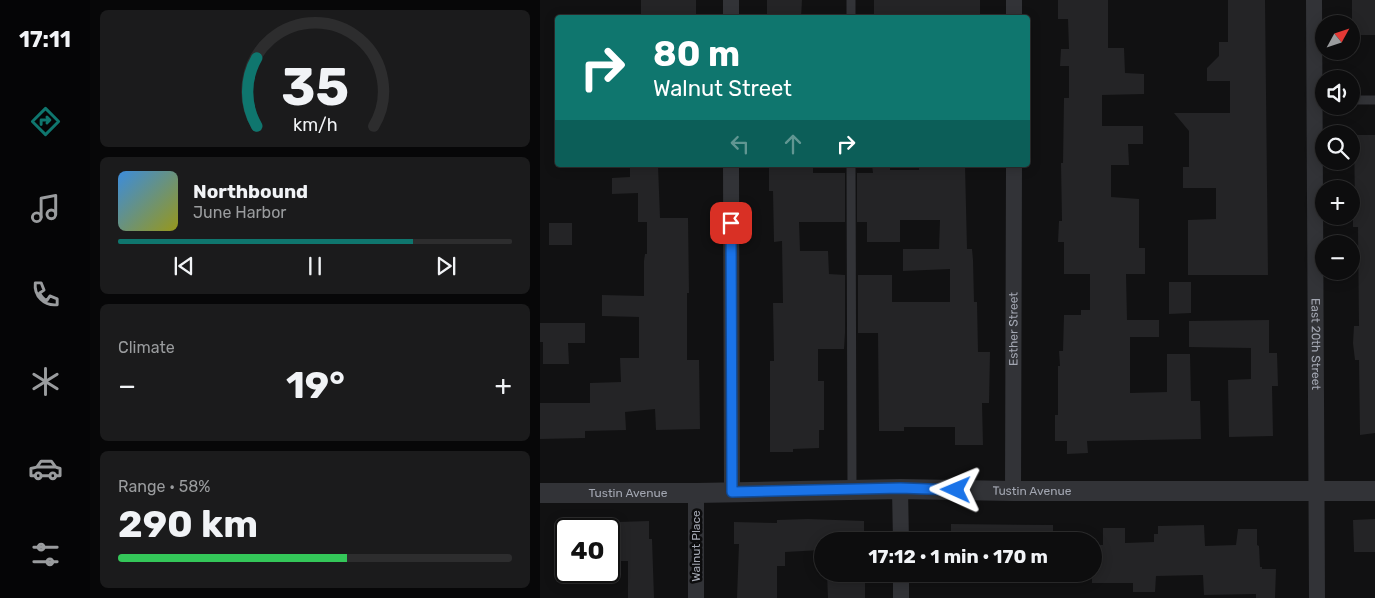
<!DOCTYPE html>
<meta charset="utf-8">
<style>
body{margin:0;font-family:Rubik,sans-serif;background:#1b1b1c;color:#f1f3f6;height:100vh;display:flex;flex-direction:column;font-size:19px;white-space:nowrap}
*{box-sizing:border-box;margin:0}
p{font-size:16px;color:#9a9c9e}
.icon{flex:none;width:28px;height:28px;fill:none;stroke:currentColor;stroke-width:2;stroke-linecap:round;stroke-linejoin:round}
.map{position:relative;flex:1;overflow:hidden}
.panel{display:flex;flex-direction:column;gap:10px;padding:10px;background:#070708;width:450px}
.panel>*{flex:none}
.top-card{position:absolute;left:15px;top:15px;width:475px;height:152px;border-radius:5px;box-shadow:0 2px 12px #0003,0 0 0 1px #2d2d2e;background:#0f766e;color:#fff;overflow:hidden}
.needle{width:32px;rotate:50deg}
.controls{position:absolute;left:775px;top:15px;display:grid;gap:10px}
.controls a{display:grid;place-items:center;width:45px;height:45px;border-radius:50%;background:#0d0d0e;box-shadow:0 2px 12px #0003,0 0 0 1px #2d2d2e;font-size:25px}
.speed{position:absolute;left:15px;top:518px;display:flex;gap:10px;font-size:25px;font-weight:700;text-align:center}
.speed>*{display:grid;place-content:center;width:65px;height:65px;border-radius:50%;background:#0d0d0e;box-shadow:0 2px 12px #0003,0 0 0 1px #2d2d2e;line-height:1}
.speed .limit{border:2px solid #111;border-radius:8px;background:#fff;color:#111}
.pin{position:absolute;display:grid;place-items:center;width:42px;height:42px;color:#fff;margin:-21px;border-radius:10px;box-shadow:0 2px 8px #0006}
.me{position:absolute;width:55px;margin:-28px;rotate:271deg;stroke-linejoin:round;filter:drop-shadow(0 0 4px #0008)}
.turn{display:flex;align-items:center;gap:18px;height:105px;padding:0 15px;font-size:22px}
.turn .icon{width:65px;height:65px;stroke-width:2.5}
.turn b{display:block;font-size:35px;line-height:42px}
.lanes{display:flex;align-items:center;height:48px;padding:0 15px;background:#0003;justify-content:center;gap:25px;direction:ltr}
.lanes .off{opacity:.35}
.big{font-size:38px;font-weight:700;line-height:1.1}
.panel .tile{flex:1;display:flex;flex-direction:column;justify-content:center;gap:8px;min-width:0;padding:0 18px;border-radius:8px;background:#1b1b1c}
.panel .dial{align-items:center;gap:0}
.dial svg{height:130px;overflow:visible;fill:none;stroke:#2d2d2e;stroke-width:7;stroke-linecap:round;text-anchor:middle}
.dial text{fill:#f1f3f6;stroke:none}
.song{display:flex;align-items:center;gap:15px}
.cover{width:60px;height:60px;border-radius:8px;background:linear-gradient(135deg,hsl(210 70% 55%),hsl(60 70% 35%))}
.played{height:5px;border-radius:2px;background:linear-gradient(90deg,#0f766e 75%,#2d2d2e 75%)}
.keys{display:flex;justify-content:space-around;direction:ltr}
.heat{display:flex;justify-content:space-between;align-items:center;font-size:28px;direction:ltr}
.charge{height:8px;border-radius:4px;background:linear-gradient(90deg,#34c759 58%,#2d2d2e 0)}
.trip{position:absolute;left:274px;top:532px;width:288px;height:50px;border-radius:25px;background:#0d0d0e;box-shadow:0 2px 12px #0003,0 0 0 1px #2d2d2e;font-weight:700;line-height:50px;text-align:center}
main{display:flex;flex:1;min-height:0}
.tab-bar{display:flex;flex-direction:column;width:90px;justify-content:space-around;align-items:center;background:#050506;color:#9a9c9e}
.tab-bar .icon{width:35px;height:35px}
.tab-bar .active{color:#0f766e}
.tab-bar b{font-size:22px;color:#f1f3f6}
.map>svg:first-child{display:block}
</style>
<main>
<nav class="tab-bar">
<b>17:11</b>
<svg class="icon active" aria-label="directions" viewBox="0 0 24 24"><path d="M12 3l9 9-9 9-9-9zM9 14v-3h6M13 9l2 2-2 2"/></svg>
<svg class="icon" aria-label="music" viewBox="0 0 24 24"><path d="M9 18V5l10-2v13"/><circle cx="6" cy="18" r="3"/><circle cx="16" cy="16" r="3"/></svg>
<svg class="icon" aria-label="phone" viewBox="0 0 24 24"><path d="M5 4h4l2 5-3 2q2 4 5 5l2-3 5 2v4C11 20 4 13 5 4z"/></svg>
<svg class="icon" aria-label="climate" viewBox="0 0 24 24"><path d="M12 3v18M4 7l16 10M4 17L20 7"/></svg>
<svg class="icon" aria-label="car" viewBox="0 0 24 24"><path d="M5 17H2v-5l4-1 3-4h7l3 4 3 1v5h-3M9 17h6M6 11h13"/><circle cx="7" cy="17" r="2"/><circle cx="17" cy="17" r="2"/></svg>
<svg class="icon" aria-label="filters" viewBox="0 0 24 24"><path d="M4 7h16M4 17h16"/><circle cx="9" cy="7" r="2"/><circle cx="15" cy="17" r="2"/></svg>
</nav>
<section class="panel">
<div class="tile dial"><svg viewBox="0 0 100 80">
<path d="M14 69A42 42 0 1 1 86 69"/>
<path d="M14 69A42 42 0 0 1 14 27" stroke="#0f766e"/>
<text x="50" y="56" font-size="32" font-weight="700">35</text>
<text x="50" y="72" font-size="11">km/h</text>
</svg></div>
<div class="tile">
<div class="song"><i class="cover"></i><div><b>Northbound</b><p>June Harbor</p></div></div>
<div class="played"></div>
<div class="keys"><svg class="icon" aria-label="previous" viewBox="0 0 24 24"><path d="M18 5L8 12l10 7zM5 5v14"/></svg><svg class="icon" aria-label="pause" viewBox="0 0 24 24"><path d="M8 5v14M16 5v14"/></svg><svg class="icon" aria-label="next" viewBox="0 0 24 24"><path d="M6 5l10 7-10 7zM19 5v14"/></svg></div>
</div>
<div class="tile"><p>Climate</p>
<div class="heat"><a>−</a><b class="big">19°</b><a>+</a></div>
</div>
<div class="tile"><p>Range · 58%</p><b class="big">290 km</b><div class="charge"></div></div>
</section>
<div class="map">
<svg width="835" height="598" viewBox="0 0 835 598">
<rect width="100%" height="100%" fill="#111112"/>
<!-- building -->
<g fill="#242426">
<rect x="101" y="0" width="55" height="18"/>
<polygon points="227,0 262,0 261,18 227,18"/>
<rect x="334" y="0" width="106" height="18"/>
<polygon points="518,0 568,0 568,48 584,48 585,73 604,74 604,94 562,95 562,126 603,126 603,144 588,144 589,165 571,165 571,197 599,199 599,248 605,248 605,274 586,274 587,320 619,320 619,337 590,337 590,393 627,392 627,354 650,354 651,401 660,401 661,439 547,441 548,453 527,454 527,441 515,441 515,415 518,415 518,366 520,366 519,351 523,351 524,315 541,315 541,310 550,310 550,274 524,274 524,242 518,242 519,221 522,221 521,163 523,163 524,98 529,98 529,66 520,66 521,49 529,49 528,19 518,19"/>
<polygon points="688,0 725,0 728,275 648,275 648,220 676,219 676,188 643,188 643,167 649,167 649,131 634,113 690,113 690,81 667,81 667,68 679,56 679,42 688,42"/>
<rect x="812" y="0" width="23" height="35"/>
<polygon points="814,135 835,135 835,433 820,435 819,360 815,360 813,343 814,326 819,326 818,227 813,227 813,205 815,205"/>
<polygon points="90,165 118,165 120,218 148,218 149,293 147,293 147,360 159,360 160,429 116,430 115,409 85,412 86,430 45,431 45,438 0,439 0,403 50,403 50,383 81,382 80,358 99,358 99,317 62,316 62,295 104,296 104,261 105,254 107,254 107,222 98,222 98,193 72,194 72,178 90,177"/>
<polygon points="234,165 273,165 273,173 305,173 305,222 259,222 260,251 288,251 289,274 305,275 305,333 304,349 278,349 278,381 284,381 284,430 279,430 279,448 253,449 253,452 230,452 230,361 234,361 233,303 243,303 242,241 234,242 233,191 229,191 229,168 234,168"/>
<polygon points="332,165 350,165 350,170 379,170 379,165 425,165 427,249 432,249 433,260 434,302 437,302 438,352 450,352 449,403 442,403 443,445 415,445 415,427 364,427 364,431 339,431 338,333 318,333 318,275 352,275 352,302 410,302 410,269 363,271 363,249 399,249 400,220 360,220 360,242 327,242 327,222 317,222 317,173 333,173"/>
<rect x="9" y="223" width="23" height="22"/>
<polygon points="629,282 651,282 651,313 629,314"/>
<polygon points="729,320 729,353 737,353 738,386 732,386 733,436 689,437 688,380 711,379 711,348 649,347 649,321"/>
<polygon points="0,323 45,323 45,343 28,343 29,364 3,364 3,342 0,342"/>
<polygon points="268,519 324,521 324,541 282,541 282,550 245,552 245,566 237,566 237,598 197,598 199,544 194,544 194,522 237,523 237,520"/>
<polygon points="835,519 835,552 814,552 813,520"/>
<polygon points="109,521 109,539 112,539 114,598 88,598 88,561 78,561 78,546 69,546 69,525 78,525 78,522"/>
<polygon points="411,524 513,525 513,541 411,541"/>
<polygon points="664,525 665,546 696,545 698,529 717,529 717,545 719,546 720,567 722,567 722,569 736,569 735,598 716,598 716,594 664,595 663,575 616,576 615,592 593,592 593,583 552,583 552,545 563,545 563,528 585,528 585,543 614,542 614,534 618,534 618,526"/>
<polygon points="287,574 325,574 325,598 288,598"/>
</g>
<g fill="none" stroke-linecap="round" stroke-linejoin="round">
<!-- service -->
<g stroke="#323337" stroke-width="9">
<polyline points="311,0 311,18"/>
<polyline points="811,100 835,100"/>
<polyline points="311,165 312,489"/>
</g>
<!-- minor -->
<g stroke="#323337" stroke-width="16">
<polyline points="191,0 191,18"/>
<path id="s1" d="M774,0l3,598"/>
<polyline points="474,18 474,0"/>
<polyline points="191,165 192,492"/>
<polyline points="360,489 361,541"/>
<path id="s2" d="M473,491l1,-326"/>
<polyline points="156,493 156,598"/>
<polyline points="361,574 361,598"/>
</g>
<!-- tertiary -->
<path stroke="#323337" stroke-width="20" id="s3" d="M0,493h156l204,-4 113,2h362"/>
</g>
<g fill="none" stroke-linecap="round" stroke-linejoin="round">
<defs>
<polyline id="route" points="191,223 192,492 360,488 416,490"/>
</defs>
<!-- route casing -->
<use href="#route" stroke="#114b97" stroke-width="12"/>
<!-- route -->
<use href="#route" stroke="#1a73e8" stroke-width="9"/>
</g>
<g text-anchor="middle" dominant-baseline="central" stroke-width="5" stroke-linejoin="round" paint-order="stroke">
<!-- street labels -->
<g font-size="12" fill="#a3a7b2" stroke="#0c0c0d">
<text stroke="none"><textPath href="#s2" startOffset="162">Esther Street</textPath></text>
<text stroke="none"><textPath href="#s1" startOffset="344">East 20th Street</textPath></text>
<text stroke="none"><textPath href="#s3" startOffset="492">Tustin Avenue</textPath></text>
<text stroke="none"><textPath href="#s3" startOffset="88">Tustin Avenue</textPath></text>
<text transform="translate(156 546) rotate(-90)">Walnut Place</text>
</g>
</g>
</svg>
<div class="controls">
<a><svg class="needle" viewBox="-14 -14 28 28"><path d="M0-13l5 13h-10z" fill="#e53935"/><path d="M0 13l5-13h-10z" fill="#9a9c9e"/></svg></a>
<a><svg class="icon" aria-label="sound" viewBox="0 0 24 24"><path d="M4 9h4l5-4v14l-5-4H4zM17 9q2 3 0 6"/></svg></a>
<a><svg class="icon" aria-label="search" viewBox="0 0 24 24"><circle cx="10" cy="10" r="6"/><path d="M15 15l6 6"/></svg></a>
<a>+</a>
<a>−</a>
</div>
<div class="speed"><div class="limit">40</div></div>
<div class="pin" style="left:191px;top:223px;background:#d93025"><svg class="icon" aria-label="arrive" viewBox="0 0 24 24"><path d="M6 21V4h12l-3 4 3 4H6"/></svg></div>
<svg class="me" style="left:416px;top:490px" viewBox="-20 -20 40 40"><path d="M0-17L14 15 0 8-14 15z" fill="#1a73e8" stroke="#fff" stroke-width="4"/></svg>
<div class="trip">17:12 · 1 min · 170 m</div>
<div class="top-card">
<div class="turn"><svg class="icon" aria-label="right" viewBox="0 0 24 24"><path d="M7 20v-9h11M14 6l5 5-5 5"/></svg><div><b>80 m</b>Walnut Street</div></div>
<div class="lanes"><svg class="icon off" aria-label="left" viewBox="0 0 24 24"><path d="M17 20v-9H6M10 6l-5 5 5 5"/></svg><svg class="icon off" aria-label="ahead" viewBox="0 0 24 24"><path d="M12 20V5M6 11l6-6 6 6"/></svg><svg class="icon" aria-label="right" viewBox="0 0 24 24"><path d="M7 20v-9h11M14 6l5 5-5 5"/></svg></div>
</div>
</div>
</main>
